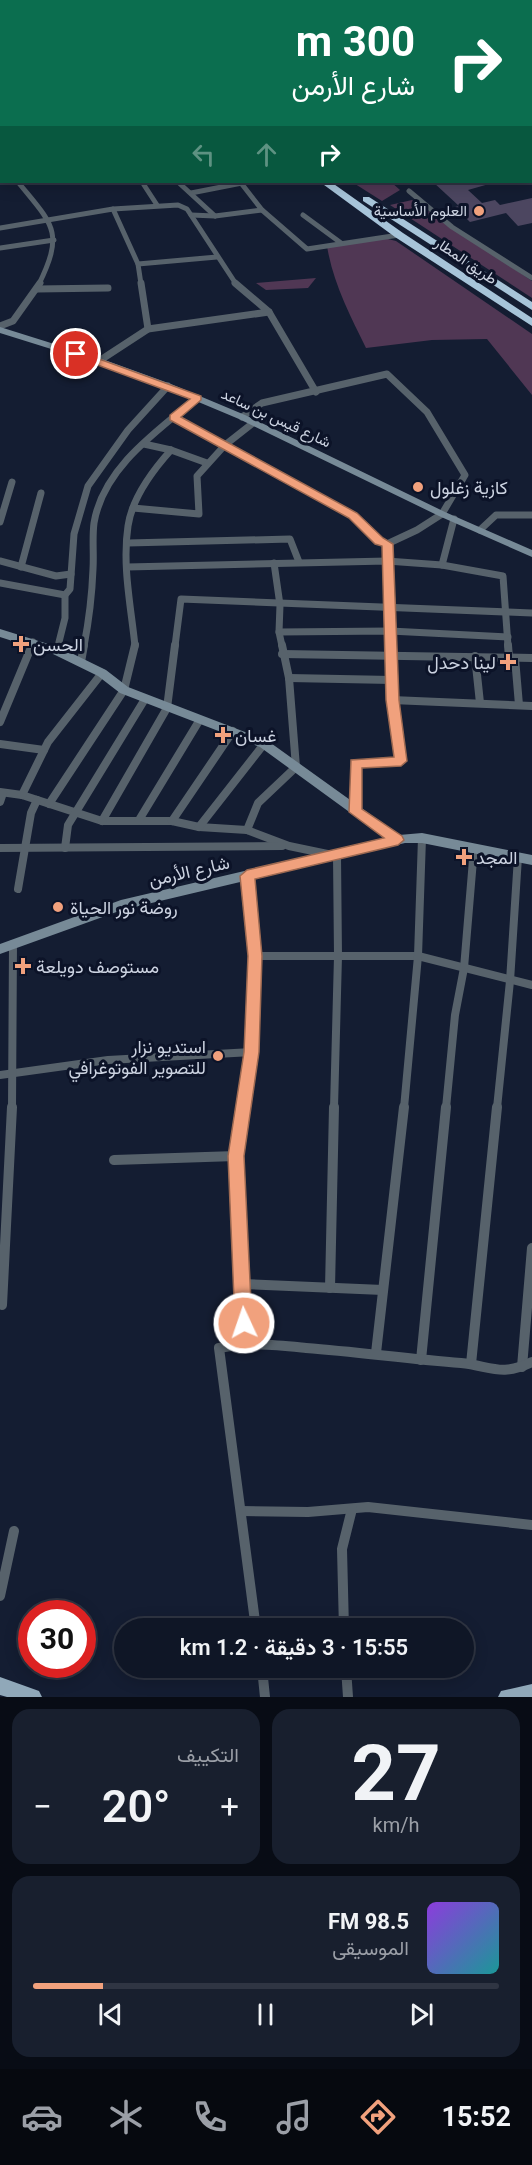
<!DOCTYPE html>
<html lang="ar">
<meta charset="utf-8">
<style>
body{margin:0;font-family:Roboto,Vazirmatn,sans-serif;background:#181f2e;color:#f1f3f6;direction:rtl;height:100vh;display:flex;flex-direction:column;font-size:22px;white-space:nowrap}
*{box-sizing:border-box;margin:0}
p{font-size:20px;color:#9b9fa7}
.icon{flex:none;width:33px;height:33px;fill:none;stroke:currentColor;stroke-width:2;stroke-linecap:round;stroke-linejoin:round}
.map{position:relative;height:1697px;overflow:hidden;direction:ltr}
.details{display:flex;flex-direction:column;gap:12px;padding:12px;background:#080c15;flex:1}
.details>*{flex:none}
.banner{position:absolute;left:0px;top:0px;width:532px;height:183px;box-shadow:0 3px 15px #0003,0 0 0 2px #2f3543;direction:rtl;background:#0b6e4f;color:#fff;overflow:hidden}
.speed{position:absolute;left:18px;top:1600px;display:flex;gap:12px;font-size:30px;font-weight:700;text-align:center}
.speed>*{display:grid;place-content:center;width:78px;height:78px;border-radius:50%;background:#0f1626;box-shadow:0 3px 15px #0003,0 0 0 2px #2f3543;line-height:1}
.speed .limit{border:9px solid #d22;background:#fff;color:#111}
.pin{position:absolute;display:grid;place-items:center;width:51px;height:51px;color:#fff;margin:-26px;border:3px solid #fff;border-radius:50%;box-shadow:0 2px 6px #0007}
.me{position:absolute;width:66px;margin:-33px;rotate:357deg;stroke-linejoin:round;filter:drop-shadow(0 0 4px #0008)}
.turn{display:flex;align-items:center;gap:21px;height:126px;padding:0 18px;font-size:27px}
.turn .icon{width:78px;height:78px;stroke-width:2.5}
.turn b{display:block;font-size:42px;line-height:51px}
.lanes{display:flex;align-items:center;height:57px;padding:0 18px;background:#0003;justify-content:center;gap:30px;direction:ltr}
.lanes .off{opacity:.35}
.big{font-size:45px;font-weight:600;line-height:1.1}
.details .card{flex:1;display:flex;flex-direction:column;justify-content:center;gap:9px;min-width:0;padding:0 21px;border-radius:18px;background:#181f2e}
.details .dial{align-items:center;gap:0}
.dial b{font-size:78px;line-height:1}
.song{display:flex;align-items:center;gap:18px}
.cover{width:72px;height:72px;border-radius:9px;background:linear-gradient(135deg,hsl(270 70% 55%),hsl(180 70% 35%))}
.played{height:6px;border-radius:3px;background:linear-gradient(90deg,#f1a17d 15%,#2f3543 15%)}
.keys{display:flex;justify-content:space-around;direction:ltr}
.heat{display:flex;justify-content:space-between;align-items:center;font-size:33px;direction:ltr}
.details .tiles{flex:1;display:grid;gap:12px;grid-template-columns:1fr 1fr}
.card:last-child{grid-column:span 2}
.trip{position:absolute;left:114px;top:1618px;width:360px;height:60px;border-radius:30px;background:#0f1626;box-shadow:0 3px 15px #0003,0 0 0 2px #2f3543;font-weight:600;line-height:60px;text-align:center;direction:rtl}
.dock{display:flex;height:96px;justify-content:space-around;align-items:center;background:#06090f;color:#9b9fa7}
.dock .icon{width:42px;height:42px}
.dock .on{color:#f1a17d}
.dock b{font-size:27px;color:#f1f3f6}
.map>svg:first-child{display:block}
</style>
<div class="map">
<svg width="532" height="1697" viewBox="0 0 532 1697">
<rect width="100%" height="100%" fill="#141d32"/>
<!-- green -->
<g fill="#503754">
<polygon points="352,182 391,182 400,190 382,201"/>
<polygon points="412,200 532,281 532,298 390,205"/>
<path d="M384,238l12,3 136,93v61l-45,-56 -55,1 -66,8c-16,-33 -33,-65 -39,-102z"/>
<polygon points="316,278 308,288 266,290 256,283"/>
</g>
<!-- building -->
<polygon fill="#4c4660" points="433,182 488,182 489,184 468,190 482,203 495,200 500,205 532,198 532,223 518,226 506,213 470,222 455,207 459,206"/>
<g fill="none" stroke-linecap="round" stroke-linejoin="round">
<!-- street-far3 -->
<g stroke="#57626b" stroke-width="5">
<path d="M18,182c34,42 47,49 21,102"/>
<polyline points="178,182 215,216"/>
<polyline points="241,183 262,210"/>
<polyline points="144,185 157,205"/>
<polyline points="409,191 452,227 532,278"/>
<polyline points="191,193 247,182"/>
<polyline points="113,209 138,264 141,284"/>
<polyline points="191,215 215,216 262,210 307,249 399,235"/>
<polyline points="303,215 341,243"/>
<polyline points="0,228 113,209 178,205 187,209 236,284"/>
<polyline points="0,248 54,240"/>
<polyline points="138,264 217,257"/>
</g>
<!-- street-far2 -->
<g stroke="#57626b" stroke-width="7">
<polyline points="141,283 148,329"/>
<polyline points="235,283 269,312 316,392"/>
<polyline points="37,289 108,288"/>
<polyline points="0,326 13,321 40,283"/>
<polyline points="99,361 148,329 269,312"/>
<polyline points="174,417 353,516 379,541 387,544 417,530 442,514 465,475 427,412 387,374 262,403 242,417"/>
<polyline points="144,444 171,450 207,463"/>
<polyline points="133,508 199,514 197,476 225,445 253,423"/>
<polyline points="0,522 12,482"/>
<polyline points="480,530 496,515 532,515"/>
<polyline points="128,543 290,539 299,562"/>
<polyline points="387,544 390,646"/>
<polyline points="0,561 56,576 71,574"/>
<polyline points="274,563 280,605 279,632 282,646"/>
<polyline points="442,565 454,519"/>
<polyline points="21,567 41,493"/>
<polyline points="127,567 387,561 442,565 503,576 508,646"/>
<polyline points="0,583 65,595"/>
<polyline points="279,632 390,631 508,637"/>
<polyline points="31,646 33,642"/>
<polyline points="58,646 65,618 65,595 70,589 74,534 88,486 128,430 168,386"/>
<path d="M84,646c5,-26 8,-51 9,-77 1,-15 -1,-31 1,-46 9,-55 63,-92 103,-125"/>
<path d="M135,646c-4,-39 -13,-81 -7,-120 4,-28 25,-56 43,-76"/>
<polyline points="175,646 181,599 532,613"/>
</g>
<!-- street-far1 -->
<g stroke="#57626b" stroke-width="8">
<polyline points="508,645 509,658"/>
<polyline points="57,651 59,645"/>
<polyline points="282,654 532,658"/>
<polyline points="475,656 480,703"/>
<polyline points="515,658 519,705"/>
<polyline points="81,662 84,645"/>
<polyline points="289,678 392,680"/>
<polyline points="392,700 532,706"/>
<polyline points="0,722 32,645"/>
<polyline points="0,744 44,750"/>
<polyline points="0,792 22,795 102,821 172,821 199,827 247,830 289,846 337,856 338,956 334,1108"/>
<polyline points="22,795 48,742 102,673"/>
<polyline points="0,802 3,793"/>
<polyline points="49,804 124,690 135,645"/>
<polyline points="356,812 356,764 401,761 392,700 390,645"/>
<polyline points="139,820 199,721"/>
<polyline points="102,821 167,708 175,645"/>
<polyline points="172,821 233,731"/>
<polyline points="199,827 264,744"/>
<polyline points="247,830 258,803 296,767 289,678 282,645"/>
<polyline points="0,848 282,846"/>
<polyline points="65,848 68,825 145,699"/>
<polyline points="18,889 31,813 37,800"/>
<polyline points="255,956 418,956 532,985"/>
<polyline points="0,1075 108,1060 252,1052"/>
<polyline points="12,1108 13,944"/>
<polyline points="243,1108 252,1052 255,956 247,876"/>
<polyline points="404,1108 418,956 422,838"/>
<polyline points="446,1108 455,1015 464,968 474,848"/>
<polyline points="497,1108 510,981 518,857"/>
</g>
<!-- street -->
<g stroke="#57626b" stroke-width="10">
<polyline points="244,1107 236,1156 245,1343"/>
<polyline points="114,1160 236,1156"/>
<polyline points="242,1284 383,1290"/>
<polyline points="330,1288 334,1107"/>
<polyline points="2,1305 12,1107"/>
<polyline points="376,1353 404,1107"/>
<polyline points="421,1360 446,1107"/>
<polyline points="471,1364 497,1107"/>
<polyline points="522,1367 532,1248"/>
<polyline points="241,1511 308,1512 368,1507 532,1525"/>
<polyline points="0,1596 14,1531"/>
<path d="M256,1629l-37,-281c30,-6 56,-3 87,0 52,4 103,11 155,15 30,3 40,14 71,-1"/>
<polyline points="344,1629 342,1549 352,1509"/>
<polyline points="262,1668 265,1697"/>
<polyline points="346,1668 348,1697"/>
</g>
<!-- secondary -->
<g fill="#778a97" fill-rule="evenodd">
<polygon points="0,327 102,359 171,384 245,415 445,512 532,550 532,557 439,516 239,419 165,388 96,363 0,333"/>
<polygon points="0,629 61,648 106,670 128,687 268,741 399,835 422,833 532,855 532,865 422,843 405,843 122,910 0,954 0,944 121,900 385,838 260,747 120,693 98,676 53,654 0,637"/>
</g>
<!-- primary -->
<g fill="#90a8b9" fill-rule="evenodd">
<polygon points="239,0 246,0 247,2 240,2"/>
<rect x="308" y="0" width="6" height="2"/>
<polygon points="0,1677 39,1691 42,1697 7,1697 0,1695"/>
<polygon points="532,1684 532,1697 498,1697 501,1691"/>
</g>
<!-- highway -->
<g fill="#a7c4d9" fill-rule="evenodd">
<polygon points="45,0 54,0 55,2 46,2"/>
<polygon points="116,0 126,0 115,2"/>
<polygon points="356,0 367,0 354,2"/>
<polygon points="382,0 397,0 380,2"/>
<polygon points="423,0 441,0 421,2"/>
<polygon points="0,39 2,39 0,45"/>
<polygon points="0,79 2,80 2,86 0,85"/>
<polygon points="0,109 2,110 2,116 0,115"/>
<polygon points="2,136 2,142 0,143 0,137"/>
<rect x="0" y="159" width="2" height="6"/>
<polygon points="320,182 331,182 403,233 532,318 532,326 395,237"/>
<polygon points="363,197 369,197 532,302 532,310 363,201"/>
</g>
</g>
<!-- route -->
<polygon fill="#f1a17d" stroke="#9d6951" stroke-width="1.5" points="73,352 80,352 201,396 201,400 181,417 357,513 383,538 393,544 399,700 407,761 401,766 362,768 362,809 402,836 404,840 398,845 255,879 262,956 259,1052 244,1156 252,1323 250,1329 244,1332 238,1329 235,1323 228,1156 244,1052 248,956 240,876 247,870 384,838 349,812 351,760 394,757 386,700 382,546 375,544 349,518 170,420 170,415 190,399 73,356"/>
<!-- markers -->
<g fill="#f1a17d" stroke="#0c1328" stroke-width="2">
<circle cx="479" cy="211" r="6"/>
<circle cx="418" cy="487" r="6"/>
<path d="M18 635h6v6h6v6h-6v6h-6v-6h-6v-6h6z"/>
<path d="M505 653h6v6h6v6h-6v6h-6v-6h-6v-6h6z"/>
<path d="M220 726h6v6h6v6h-6v6h-6v-6h-6v-6h6z"/>
<path d="M461 848h6v6h6v6h-6v6h-6v-6h-6v-6h6z"/>
<circle cx="58" cy="907" r="6"/>
<path d="M20 957h6v6h6v6h-6v6h-6v-6h-6v-6h6z"/>
<circle cx="218" cy="1056" r="6"/>
</g>
<g text-anchor="middle" dominant-baseline="central" stroke-width="6" stroke-linejoin="round" paint-order="stroke">
<!-- far-poi labels -->
<g font-size="15" fill="#ccd3e1" stroke="#0c1328" text-anchor="end">
<text x="467" y="211">العلوم الأساسية</text>
</g>
<!-- far-street labels -->
<g font-size="15" fill="#ccd3e1" stroke="#0c1328">
<text transform="translate(466 261) rotate(34)">طريق المطار</text>
<text transform="translate(276 418) rotate(25)">شارع قيس بن ساعد</text>
</g>
<!-- poi labels -->
<g font-size="18" fill="#ccd3e1" stroke="#0c1328" text-anchor="start">
<text x="430" y="487">كازية زغلول</text>
<text x="33" y="644">الحسن</text>
<text x="496" y="662" text-anchor="end">لينا دحدل</text>
<text x="235" y="735">غسان</text>
<text x="476" y="857">المجد</text>
<text x="70" y="907">روضة نور الحياة</text>
<text x="36" y="966">مستوصف دويلعة</text>
<text x="206" y="1046" text-anchor="end">استديو نزار<tspan x="206" dy="21">للتصوير الفوتوغرافي</tspan></text>
</g>
<!-- street labels -->
<g font-size="18" fill="#ccd3e1" stroke="#0c1328">
<text transform="translate(189 871) rotate(-13)">شارع الأرمن</text>
</g>
</g>
</svg>
<div class="speed"><div class="limit">30</div></div>
<div class="pin" style="left:76px;top:354px;background:#d93025"><svg class="icon" aria-label="arrive" viewBox="0 0 24 24"><path d="M6 21V4h12l-3 4 3 4H6"/></svg></div>
<svg class="me" style="left:244px;top:1323px" viewBox="-20 -20 40 40"><circle r="17" fill="#f1a17d" stroke="#fff" stroke-width="3"/><path d="M0-11L8 9 0 5-8 9z" fill="#fff"/></svg>
<div class="trip">15:55 · 3 دقيقة · 1.2 km</div>
<div class="banner">
<div class="turn"><svg class="icon" aria-label="right" viewBox="0 0 24 24"><path d="M7 20v-9h11M14 6l5 5-5 5"/></svg><div><b>300 m</b>شارع الأرمن</div></div>
<div class="lanes"><svg class="icon off" aria-label="left" viewBox="0 0 24 24"><path d="M17 20v-9H6M10 6l-5 5 5 5"/></svg><svg class="icon off" aria-label="ahead" viewBox="0 0 24 24"><path d="M12 20V5M6 11l6-6 6 6"/></svg><svg class="icon" aria-label="right" viewBox="0 0 24 24"><path d="M7 20v-9h11M14 6l5 5-5 5"/></svg></div>
</div>
</div>
<section class="details">
<div class="tiles">
<div class="card dial"><b>27</b><p>km/h</p></div>
<div class="card"><p>التكييف</p>
<div class="heat"><a>−</a><b class="big">20°</b><a>+</a></div>
</div>
<div class="card">
<div class="song"><i class="cover"></i><div><b>98.5 FM</b><p>الموسيقى</p></div></div>
<div class="played"></div>
<div class="keys"><svg class="icon" aria-label="previous" viewBox="0 0 24 24"><path d="M18 5L8 12l10 7zM5 5v14"/></svg><svg class="icon" aria-label="pause" viewBox="0 0 24 24"><path d="M8 5v14M16 5v14"/></svg><svg class="icon" aria-label="next" viewBox="0 0 24 24"><path d="M6 5l10 7-10 7zM19 5v14"/></svg></div>
</div>
</div>
</section>
<nav class="dock">
<b>15:52</b>
<svg class="icon on" aria-label="directions" viewBox="0 0 24 24"><path d="M12 3l9 9-9 9-9-9zM9 14v-3h6M13 9l2 2-2 2"/></svg>
<svg class="icon" aria-label="music" viewBox="0 0 24 24"><path d="M9 18V5l10-2v13"/><circle cx="6" cy="18" r="3"/><circle cx="16" cy="16" r="3"/></svg>
<svg class="icon" aria-label="phone" viewBox="0 0 24 24"><path d="M5 4h4l2 5-3 2q2 4 5 5l2-3 5 2v4C11 20 4 13 5 4z"/></svg>
<svg class="icon" aria-label="climate" viewBox="0 0 24 24"><path d="M12 3v18M4 7l16 10M4 17L20 7"/></svg>
<svg class="icon" aria-label="car" viewBox="0 0 24 24"><path d="M5 17H2v-5l4-1 3-4h7l3 4 3 1v5h-3M9 17h6M6 11h13"/><circle cx="7" cy="17" r="2"/><circle cx="17" cy="17" r="2"/></svg>
</nav>
